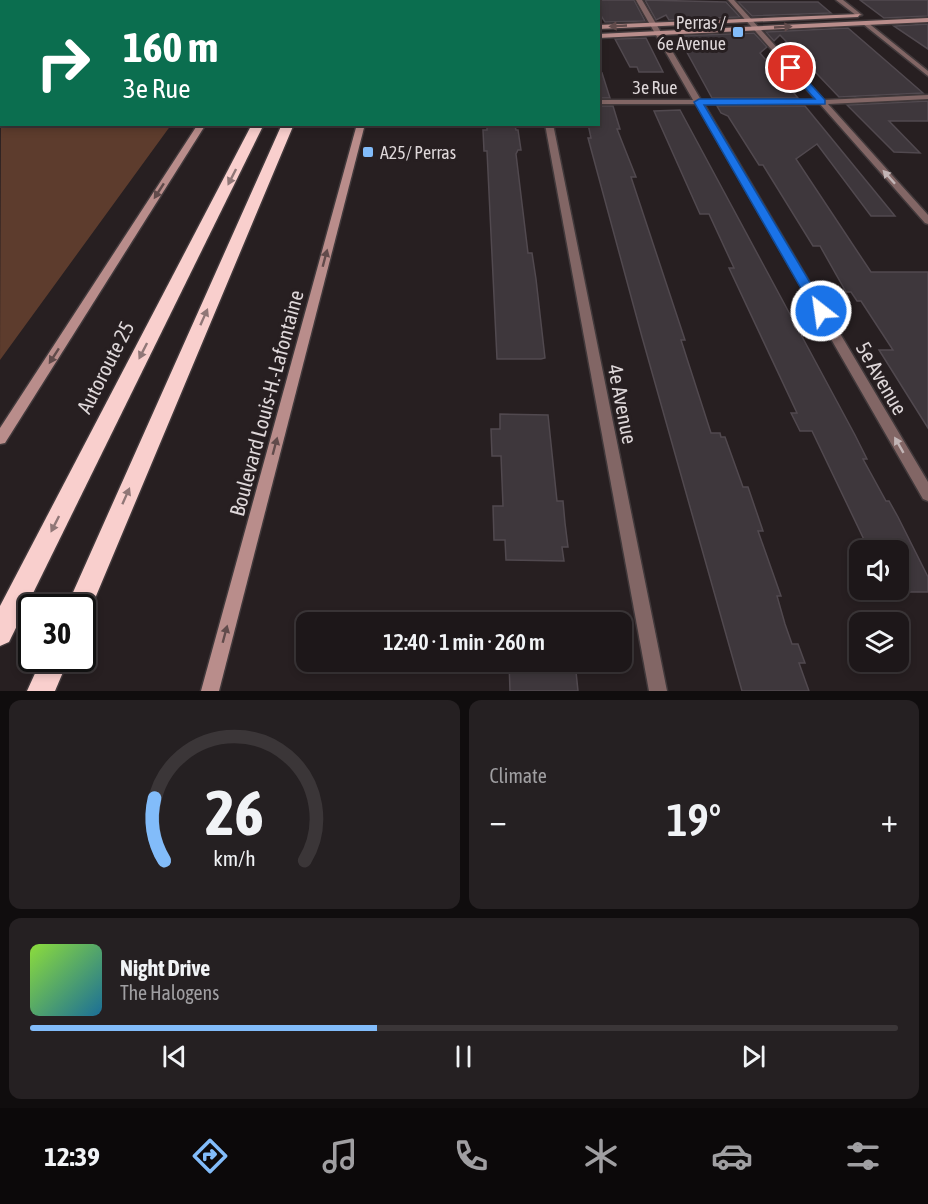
<!DOCTYPE html>
<meta charset="utf-8">
<style>
body{margin:0;font-family:"Asap Condensed",sans-serif;background:#252022;color:#f1f3f6;height:100vh;display:flex;flex-direction:column;font-size:22px;white-space:nowrap}
*{box-sizing:border-box;margin:0}
p{font-size:20px;color:#a09fa2}
.icon{flex:none;width:33px;height:33px;fill:none;stroke:currentColor;stroke-width:2;stroke-linecap:round;stroke-linejoin:round}
.map{position:relative;height:691px;overflow:hidden}
.drawer{display:flex;flex-direction:column;gap:9px;padding:9px;background:#100d0e;flex:1}
.drawer>*{flex:none}
.hud{position:absolute;left:0px;top:0px;width:600px;height:126px;box-shadow:0 3px 9px #0003,0 0 0 2px #3b3638;background:#0b6e4f;color:#fff;overflow:hidden}
.tools{position:absolute;left:849px;top:540px;display:grid;gap:12px}
.tools a{display:grid;place-items:center;width:60px;height:60px;border-radius:12px;background:#1d1719;box-shadow:0 3px 9px #0003,0 0 0 2px #3b3638;font-size:30px}
.speed{position:absolute;left:18px;top:594px;display:flex;gap:12px;font-size:30px;font-weight:700;text-align:center}
.speed>*{display:grid;place-content:center;width:78px;height:78px;border-radius:50%;background:#1d1719;box-shadow:0 3px 9px #0003,0 0 0 2px #3b3638;line-height:1}
.speed .limit{border:3px solid #111;border-radius:9px;background:#fff;color:#111}
.pin{position:absolute;display:grid;place-items:center;width:51px;height:51px;color:#fff;margin:-26px;border:3px solid #fff;border-radius:50%;box-shadow:0 2px 6px #0007}
.me{position:absolute;width:66px;margin:-33px;rotate:330deg;stroke-linejoin:round;filter:drop-shadow(0 0 4px #0008)}
.turn{display:flex;align-items:center;gap:21px;height:126px;padding:0 24px;font-size:27px}
.turn .icon{width:78px;height:78px;stroke-width:2.5}
.turn b{display:block;font-size:42px;line-height:51px}
.big{font-size:45px;font-weight:600;line-height:1.1}
.drawer .widget{flex:1;display:flex;flex-direction:column;justify-content:center;gap:9px;min-width:0;padding:0 21px;border-radius:12px;background:#252022}
.drawer .dial{align-items:center;gap:0}
.dial svg{height:156px;overflow:visible;fill:none;stroke:#3b3638;stroke-width:7;stroke-linecap:round;text-anchor:middle}
.dial text{fill:#f1f3f6;stroke:none}
.song{display:flex;align-items:center;gap:18px}
.cover{width:72px;height:72px;border-radius:9px;background:linear-gradient(135deg,hsl(90 70% 55%),hsl(200 70% 35%))}
.played{height:6px;border-radius:3px;background:linear-gradient(90deg,#82bcfa 40%,#3b3638 40%)}
.keys{display:flex;justify-content:space-around;direction:ltr}
.heat{display:flex;justify-content:space-between;align-items:center;font-size:33px;direction:ltr}
.drawer .tiles{flex:1;display:grid;gap:9px;grid-template-columns:1fr 1fr}
.widget:last-child{grid-column:span 2}
.trip{position:absolute;left:296px;top:612px;width:336px;height:60px;border-radius:12px;background:#1d1719;box-shadow:0 3px 9px #0003,0 0 0 2px #3b3638;font-weight:600;line-height:60px;text-align:center}
.menu{display:flex;height:96px;justify-content:space-around;align-items:center;background:#0c090a;color:#a09fa2}
.menu .icon{width:42px;height:42px}
.menu .on{color:#82bcfa}
.menu b{font-size:27px;color:#f1f3f6}
.map>svg:first-child{display:block}
</style>
<div class="map">
<svg width="928" height="691" viewBox="0 0 928 691">
<rect width="100%" height="100%" fill="#271f21"/>
<!-- green -->
<polygon fill="#5d3c2d" points="1,107 2,124 171,125 0,360"/>
<!-- building -->
<g fill="#3e373c" stroke="#51494f" stroke-width="1.5">
<polygon points="598,0 634,0 645,21 605,22 598,11"/>
<polygon points="645,0 726,2 740,17 669,20 666,15 656,20"/>
<polygon points="860,0 928,0 928,16 884,18"/>
<polygon points="738,2 818,2 831,13 752,16"/>
<polygon points="928,24 928,49 894,26"/>
<polygon points="848,28 885,60 923,93 839,97 780,35 774,41 766,32"/>
<polygon points="754,33 767,47 760,53 798,98 712,98 678,36"/>
<polygon points="646,38 663,72 639,72 637,67 630,67 615,39"/>
<polygon points="602,73 610,98 598,98 598,74"/>
<polygon points="928,101 928,121 889,121 920,153 894,152 847,105"/>
<polygon points="598,106 613,106 620,129 617,129 636,177 631,177 685,340 681,340 711,433 720,433 721,437 725,437 743,487 748,487 763,531 758,531 781,596 777,596 785,624 792,644 798,644 805,663 799,663 809,691 742,691 642,337 588,138 591,138 588,124 598,124"/>
<polygon points="717,106 805,106 895,216 871,216 817,144 796,159 871,272 928,272 928,428 879,350 893,350 861,301 857,301 851,292 846,292 820,246 813,246 763,165 759,165 728,116 721,113"/>
<polygon points="680,110 855,435 867,459 863,459 886,501 889,501 898,517 928,577 928,592 898,592 898,550 869,550 812,431 800,431 791,413 797,413 729,268 734,268 709,214 700,214 654,111"/>
<polygon points="487,126 515,126 516,130 518,130 521,150 518,150 516,154 528,253 532,253 536,279 545,358 541,359 497,359 487,151 484,151 483,130 487,130"/>
<polygon points="500,414 548,415 557,501 563,501 565,523 568,547 562,547 564,561 506,560 505,540 494,540 493,506 503,506 501,456 492,456 491,429 500,429"/>
<polygon points="509,662 575,662 578,691 510,691"/>
</g>
<g fill="none" stroke-linecap="round" stroke-linejoin="round">
<defs>
<g id="minor">
<polygon points="56,0 63,0 55,2"/>
<rect x="522" y="0" width="6" height="2"/>
<polygon points="636,0 642,0 701,100 816,100 728,0 734,0 824,100 928,95 928,99 828,104 928,215 928,224 925,223 820,104 704,104 928,482 928,501 923,499 696,104 598,104 598,100 693,100"/>
<polygon points="836,0 843,0 862,15 857,16"/>
<rect x="0" y="6" width="2" height="4"/>
<polygon points="545,124 553,124 667,691 649,691"/>
</g>
<polygon id="tertiary" points="863,22 867,22 928,71 928,76 863,24"/>
<g id="secondary">
<polygon points="860,14 858,17 598,29 598,25"/>
<polygon points="928,18 928,22 598,38 598,34"/>
<rect x="0" y="52" width="2" height="4"/>
<rect x="0" y="62" width="2" height="4"/>
<polygon points="198,124 206,124 5,443 0,444 0,428"/>
<polygon points="357,124 365,124 219,691 201,691"/>
</g>
<g id="motorway">
<polygon points="278,0 286,0 277,2"/>
<rect x="317" y="0" width="8" height="2"/>
<polygon points="338,0 346,0 337,2"/>
<rect x="392" y="0" width="8" height="2"/>
<polygon points="252,124 264,124 9,642 0,646 0,606"/>
<polygon points="282,124 294,124 91,608 87,617 82,618 82,608 66,608"/>
<polygon points="42,658 69,658 55,691 27,691"/>
</g>
</defs>
<!-- minor casing -->
<use href="#minor" stroke="#41393b" stroke-width="3"/>
<!-- tertiary casing -->
<use href="#tertiary" stroke="#41393b" stroke-width="3"/>
<!-- secondary casing -->
<use href="#secondary" stroke="#41393b" stroke-width="3"/>
<!-- motorway casing -->
<use href="#motorway" stroke="#41393b" stroke-width="3"/>
<!-- minor -->
<use href="#minor" fill="#826665" fill-rule="evenodd"/>
<!-- tertiary -->
<use href="#tertiary" fill="#826665" fill-rule="evenodd"/>
<!-- secondary -->
<use href="#secondary" fill="#b98d8b" fill-rule="evenodd"/>
<!-- motorway -->
<use href="#motorway" fill="#f9cfcd" fill-rule="evenodd"/>
</g>
<!-- one-way arrows -->
<defs><path id="oneway-solid" d="M-6-.8H1V-3.2L6.5 0L1 3.2V.8H-6Z" transform="scale(1.5)"/></defs>
<g fill="#614b4b">
<use href="#oneway-solid" transform="translate(618 26) rotate(177)"/>
<use href="#oneway-solid" transform="translate(783 27) rotate(-3)"/>
<use href="#oneway-solid" transform="translate(159 191) rotate(123)"/>
<use href="#oneway-solid" transform="translate(325 258) rotate(-75)"/>
<use href="#oneway-solid" transform="translate(54 356) rotate(123)"/>
<use href="#oneway-solid" transform="translate(275 446) rotate(-75)"/>
<use href="#oneway-solid" transform="translate(225 634) rotate(-75)"/>
</g>
<g fill="#907777">
<use href="#oneway-solid" transform="translate(232 177) rotate(117)"/>
<use href="#oneway-solid" transform="translate(204 317) rotate(-66)"/>
<use href="#oneway-solid" transform="translate(143 351) rotate(117)"/>
<use href="#oneway-solid" transform="translate(126 496) rotate(-66)"/>
<use href="#oneway-solid" transform="translate(55 524) rotate(117)"/>
</g>
<g fill="#c2b5b6">
<use href="#oneway-solid" transform="translate(889 177) rotate(-132)"/>
<use href="#oneway-solid" transform="translate(899 445) rotate(-120)"/>
</g>
<!-- route -->
<polygon fill="#1a73e8" stroke="#114b97" stroke-width="1.5" points="789,66 794,66 825,100 825,104 704,105 827,311 821,315 814,311 694,102 699,99 815,99 789,70"/>
<!-- markers -->
<g fill="#82bcfa" stroke="#271f21" stroke-width="2">
<rect x="732" y="26" width="12" height="12" rx="3"/>
<rect x="362" y="146" width="12" height="12" rx="3"/>
</g>
<g text-anchor="middle" dominant-baseline="central" stroke-width="6" stroke-linejoin="round" paint-order="stroke">
<!-- far-poi labels -->
<g font-size="18" fill="#ded7d9" stroke="#271f21" text-anchor="end">
<text x="726" y="22">Perras /<tspan x="726" dy="21">6e Avenue</tspan></text>
<text x="380" y="152" text-anchor="start">A25/ Perras</text>
</g>
<!-- far-street labels -->
<g font-size="18" fill="#ded7d9" stroke="#271f21">
<text x="655" y="87">3e Rue</text>
</g>
<!-- street labels -->
<g font-size="21" fill="#ded7d9" stroke="#271f21">
<text transform="translate(105 367) rotate(-63)">Autoroute 25</text>
<text transform="translate(882 378) rotate(60)">5e Avenue</text>
<text transform="translate(266 403) rotate(-75)">Boulevard Louis-H.-Lafontaine</text>
<text transform="translate(623 404) rotate(79)">4e Avenue</text>
</g>
</g>
</svg>
<div class="tools">
<a><svg class="icon" aria-label="sound" viewBox="0 0 24 24"><path d="M4 9h4l5-4v14l-5-4H4zM17 9q2 3 0 6"/></svg></a>
<a><svg class="icon" aria-label="layers" viewBox="0 0 24 24"><path d="M12 4l9 5-9 5-9-5zM3 14l9 5 9-5"/></svg></a>
</div>
<div class="speed"><div class="limit">30</div></div>
<div class="pin" style="left:791px;top:68px;background:#d93025"><svg class="icon" aria-label="arrive" viewBox="0 0 24 24"><path d="M6 21V4h12l-3 4 3 4H6"/></svg></div>
<svg class="me" style="left:821px;top:311px" viewBox="-20 -20 40 40"><circle r="17" fill="#1a73e8" stroke="#fff" stroke-width="3"/><path d="M0-11L8 9 0 5-8 9z" fill="#fff"/></svg>
<div class="trip">12:40 · 1 min · 260 m</div>
<div class="hud">
<div class="turn"><svg class="icon" aria-label="right" viewBox="0 0 24 24"><path d="M7 20v-9h11M14 6l5 5-5 5"/></svg><div><b>160 m</b>3e Rue</div></div>
</div>
</div>
<section class="drawer">
<div class="tiles">
<div class="widget dial"><svg viewBox="0 0 100 80">
<path d="M14 69A42 42 0 1 1 86 69"/>
<path d="M14 69A42 42 0 0 1 9 37" stroke="#82bcfa"/>
<text x="50" y="56" font-size="32" font-weight="700">26</text>
<text x="50" y="72" font-size="11">km/h</text>
</svg></div>
<div class="widget"><p>Climate</p>
<div class="heat"><a>−</a><b class="big">19°</b><a>+</a></div>
</div>
<div class="widget">
<div class="song"><i class="cover"></i><div><b>Night Drive</b><p>The Halogens</p></div></div>
<div class="played"></div>
<div class="keys"><svg class="icon" aria-label="previous" viewBox="0 0 24 24"><path d="M18 5L8 12l10 7zM5 5v14"/></svg><svg class="icon" aria-label="pause" viewBox="0 0 24 24"><path d="M8 5v14M16 5v14"/></svg><svg class="icon" aria-label="next" viewBox="0 0 24 24"><path d="M6 5l10 7-10 7zM19 5v14"/></svg></div>
</div>
</div>
</section>
<nav class="menu">
<b>12:39</b>
<svg class="icon on" aria-label="directions" viewBox="0 0 24 24"><path d="M12 3l9 9-9 9-9-9zM9 14v-3h6M13 9l2 2-2 2"/></svg>
<svg class="icon" aria-label="music" viewBox="0 0 24 24"><path d="M9 18V5l10-2v13"/><circle cx="6" cy="18" r="3"/><circle cx="16" cy="16" r="3"/></svg>
<svg class="icon" aria-label="phone" viewBox="0 0 24 24"><path d="M5 4h4l2 5-3 2q2 4 5 5l2-3 5 2v4C11 20 4 13 5 4z"/></svg>
<svg class="icon" aria-label="climate" viewBox="0 0 24 24"><path d="M12 3v18M4 7l16 10M4 17L20 7"/></svg>
<svg class="icon" aria-label="car" viewBox="0 0 24 24"><path d="M5 17H2v-5l4-1 3-4h7l3 4 3 1v5h-3M9 17h6M6 11h13"/><circle cx="7" cy="17" r="2"/><circle cx="17" cy="17" r="2"/></svg>
<svg class="icon" aria-label="filters" viewBox="0 0 24 24"><path d="M4 7h16M4 17h16"/><circle cx="9" cy="7" r="2"/><circle cx="15" cy="17" r="2"/></svg>
</nav>
